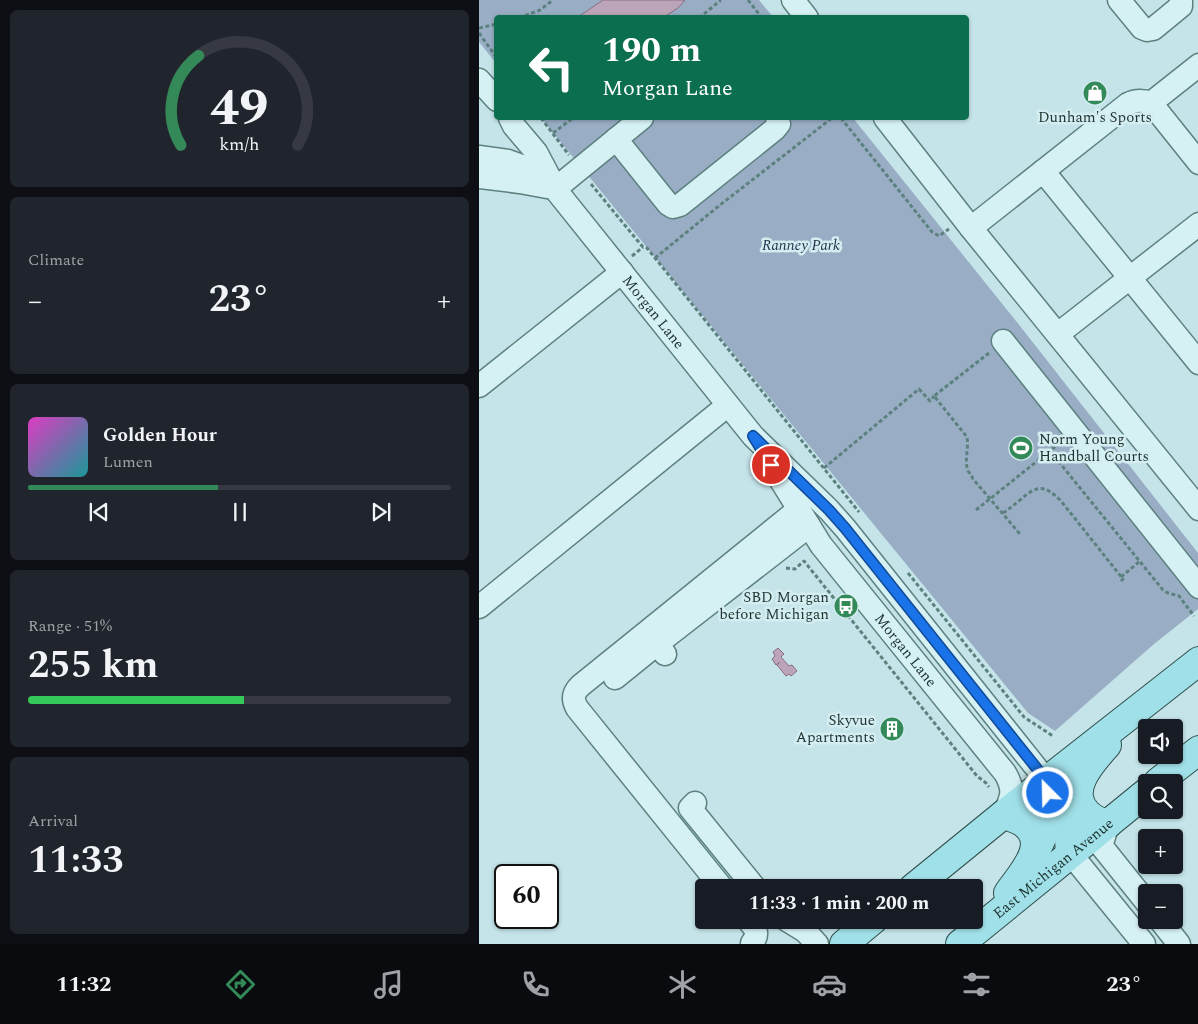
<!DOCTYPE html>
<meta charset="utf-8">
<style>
body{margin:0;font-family:Spectral,serif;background:#20242c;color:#f1f3f6;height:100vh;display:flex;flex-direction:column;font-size:19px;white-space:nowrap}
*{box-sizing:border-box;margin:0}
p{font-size:16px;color:#9ea1a6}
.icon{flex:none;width:28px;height:28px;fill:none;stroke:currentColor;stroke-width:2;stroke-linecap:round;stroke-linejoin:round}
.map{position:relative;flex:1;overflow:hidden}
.details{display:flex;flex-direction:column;gap:10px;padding:10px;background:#0d0f14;width:479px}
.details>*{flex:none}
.top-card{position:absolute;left:15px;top:15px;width:475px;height:105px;border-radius:5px;box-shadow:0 1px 4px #0004;background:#0b6e4f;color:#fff;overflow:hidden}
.tools{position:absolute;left:659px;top:719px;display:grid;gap:10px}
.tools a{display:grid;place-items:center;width:45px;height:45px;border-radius:5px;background:#171b24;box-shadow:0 1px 4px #0004;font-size:25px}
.speed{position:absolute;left:15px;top:864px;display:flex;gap:10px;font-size:25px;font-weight:700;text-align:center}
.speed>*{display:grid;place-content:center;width:65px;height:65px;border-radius:50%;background:#171b24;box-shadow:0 1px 4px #0004;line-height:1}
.speed .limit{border:2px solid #111;border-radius:8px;background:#fff;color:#111}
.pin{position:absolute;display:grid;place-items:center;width:42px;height:42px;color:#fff;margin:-21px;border:2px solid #fff;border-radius:50%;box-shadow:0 1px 5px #0007}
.me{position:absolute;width:55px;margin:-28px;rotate:337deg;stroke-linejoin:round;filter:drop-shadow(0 0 4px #0008)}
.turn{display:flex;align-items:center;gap:18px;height:105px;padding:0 25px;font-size:22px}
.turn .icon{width:65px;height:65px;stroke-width:2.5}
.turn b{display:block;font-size:35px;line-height:42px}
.big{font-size:38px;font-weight:700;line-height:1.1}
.details .card{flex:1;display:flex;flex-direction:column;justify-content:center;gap:8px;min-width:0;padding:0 18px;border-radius:8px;background:#20242c}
.details .dial{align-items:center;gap:0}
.dial svg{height:130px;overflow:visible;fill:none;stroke:#363941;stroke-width:7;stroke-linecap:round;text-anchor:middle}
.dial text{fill:#f1f3f6;stroke:none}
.song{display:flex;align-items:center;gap:15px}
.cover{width:60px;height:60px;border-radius:8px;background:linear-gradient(135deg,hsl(310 70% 55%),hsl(180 70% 35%))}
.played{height:5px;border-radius:2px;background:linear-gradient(90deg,#338957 45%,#363941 45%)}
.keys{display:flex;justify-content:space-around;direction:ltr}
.heat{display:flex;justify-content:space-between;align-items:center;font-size:28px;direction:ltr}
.charge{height:8px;border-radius:4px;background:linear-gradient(90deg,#34c759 51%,#363941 0)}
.trip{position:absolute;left:216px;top:879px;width:288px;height:50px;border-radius:5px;background:#171b24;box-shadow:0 1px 4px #0004;font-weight:700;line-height:50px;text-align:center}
.menu{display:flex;height:80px;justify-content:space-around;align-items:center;background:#090b0e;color:#9ea1a6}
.menu .icon{width:35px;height:35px}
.menu .on{color:#338957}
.menu b{font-size:22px;color:#f1f3f6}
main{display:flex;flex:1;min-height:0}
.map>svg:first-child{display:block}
</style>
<main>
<section class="details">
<div class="card dial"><svg viewBox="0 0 100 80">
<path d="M14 69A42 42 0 1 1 86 69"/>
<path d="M14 69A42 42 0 0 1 25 14" stroke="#338957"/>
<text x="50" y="56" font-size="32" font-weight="700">49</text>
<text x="50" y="72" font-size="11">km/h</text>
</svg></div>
<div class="card"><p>Climate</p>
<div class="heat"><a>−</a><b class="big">23°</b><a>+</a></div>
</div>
<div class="card">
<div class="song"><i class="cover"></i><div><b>Golden Hour</b><p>Lumen</p></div></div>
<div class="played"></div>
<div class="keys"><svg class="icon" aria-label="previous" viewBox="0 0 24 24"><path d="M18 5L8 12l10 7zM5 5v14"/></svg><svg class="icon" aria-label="pause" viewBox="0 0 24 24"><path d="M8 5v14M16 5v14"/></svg><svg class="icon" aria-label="next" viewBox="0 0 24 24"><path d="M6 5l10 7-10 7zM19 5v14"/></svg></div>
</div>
<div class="card"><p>Range · 51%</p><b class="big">255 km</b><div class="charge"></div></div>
<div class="card"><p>Arrival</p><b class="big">11:33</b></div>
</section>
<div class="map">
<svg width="720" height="944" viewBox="0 0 720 944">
<rect width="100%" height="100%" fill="#c4e4e9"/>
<!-- green -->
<g fill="#99aec5">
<polygon points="0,0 280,0 294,17 18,18 17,63 0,42"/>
<polygon points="62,118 374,118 541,326 719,553 719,609 675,644 576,731 549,713"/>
</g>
<!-- water -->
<g fill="#bca5b9" stroke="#896d84">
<polygon points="124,0 206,0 199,8 185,17 99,17"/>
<polygon points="299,648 305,654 302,657 310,666 313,665 318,671 312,676 310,674 307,676 298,665 301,662 297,665 293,659 296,656 294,652"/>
</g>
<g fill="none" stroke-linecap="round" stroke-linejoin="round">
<defs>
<g id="minor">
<polyline points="314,0 328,18"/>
<polyline points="640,0 663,28 668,30 674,29 702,6 702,0"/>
<polyline points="720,65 672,103 720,163"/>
<polyline points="0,80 18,100"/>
<polyline points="31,118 35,126 57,152 75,186"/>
<polyline points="406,118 492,228 720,509"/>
<polyline points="137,139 189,204 194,207 201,205 296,129 300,124 298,118"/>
<path id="s1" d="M0,157l29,4 14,5 33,23 198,247 76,74 16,18 201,252"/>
<polyline points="564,171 720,363"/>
<polyline points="0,177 41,182 68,187"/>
<polyline points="76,189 163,118"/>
<path d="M492,228l157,-124c8,-4 14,-4 23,-1"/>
<polyline points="579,334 720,224"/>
<polyline points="524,341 720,587"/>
<polyline points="0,386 143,272"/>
<path id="s2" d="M293,466l49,79 184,228c10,17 7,24 -1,41"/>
<polyline points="0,607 249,405"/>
<polyline points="186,654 178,644 330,526"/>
<polyline points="136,678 178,644"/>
<polyline points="216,803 211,808 276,888"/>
<polyline points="629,824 623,843 624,848 668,903"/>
<polyline points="591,853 665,944"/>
<path d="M243,888l-145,-180c-5,-9 -4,-15 3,-22l219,-177"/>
<path d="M269,920c7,8 12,13 4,23"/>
<polyline points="308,920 326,931 338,944"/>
<polyline points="681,920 700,944"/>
</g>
<g id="major">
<path d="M628,745c-15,17 -42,45 -20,68 6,6 12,9 21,11"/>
<polyline points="679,782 720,750"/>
<path d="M525,814c6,3 12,5 18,8 30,21 0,51 -14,71"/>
<path d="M591,853c-2,-26 -4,-42 8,-66"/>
<path d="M554,856c17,-30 18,-41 13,-76"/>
<polyline points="434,888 525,814 720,661"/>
<polyline points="365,944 394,920"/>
<path id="s3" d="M481,944l187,-152"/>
</g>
</defs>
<!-- minor casing -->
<use href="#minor" stroke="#5c817f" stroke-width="25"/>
<!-- major casing -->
<use href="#major" stroke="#304f4c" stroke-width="30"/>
<!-- path -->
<g stroke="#5c817f" stroke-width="3" stroke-dasharray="4 2.5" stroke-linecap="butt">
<polyline points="269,0 283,18"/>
<polyline points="40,18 61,10 74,0"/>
<polyline points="220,18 242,0"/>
<polyline points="0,28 18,24"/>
<polyline points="0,33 18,58"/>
<polyline points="62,118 90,155"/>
<polyline points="362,118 453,232 460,236 470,229"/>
<polyline points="74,133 94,118"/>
<polyline points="112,184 158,240 164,247 168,248 380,512"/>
<polyline points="153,256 164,247"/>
<polyline points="176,258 241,205 353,118"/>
<path d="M510,353l-55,43 33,41c2,11 -3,24 1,34 2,3 4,5 5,8l47,55"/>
<polyline points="571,451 684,590 689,593 700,596 715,616"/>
<polyline points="345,468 440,389 451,401 455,396"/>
<polyline points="497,510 582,442"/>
<path d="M524,513c6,-4 11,-8 17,-13 17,-15 24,-16 41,1l62,78 -2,2"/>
<polyline points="307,568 316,569 325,561 498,776 507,783 510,787"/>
<polyline points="429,573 545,717 574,736"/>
<polyline points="642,577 661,561"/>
</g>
<!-- minor -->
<use href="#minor" stroke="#d6f1f4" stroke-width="22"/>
<!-- major -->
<use href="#major" stroke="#a0e0e8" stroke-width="28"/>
</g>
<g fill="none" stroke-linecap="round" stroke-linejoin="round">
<defs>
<polyline id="route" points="292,465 274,436 350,510 366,528 567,780 569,793"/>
</defs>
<!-- route casing -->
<use href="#route" stroke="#114b97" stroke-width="12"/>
<!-- route -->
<use href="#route" stroke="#1a73e8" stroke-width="9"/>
</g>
<!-- icons -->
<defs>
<symbol id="shop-disc" viewBox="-11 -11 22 22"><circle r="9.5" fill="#338957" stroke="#d3edf1"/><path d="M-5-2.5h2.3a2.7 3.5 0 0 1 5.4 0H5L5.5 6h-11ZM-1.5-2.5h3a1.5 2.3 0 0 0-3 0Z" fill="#fff"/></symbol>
<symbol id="stadium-disc" viewBox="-11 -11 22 22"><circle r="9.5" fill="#338957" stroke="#d3edf1"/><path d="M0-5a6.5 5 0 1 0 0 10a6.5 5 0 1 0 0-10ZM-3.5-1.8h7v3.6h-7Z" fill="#fff"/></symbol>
<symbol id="bus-disc" viewBox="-11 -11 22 22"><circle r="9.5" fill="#338957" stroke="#d3edf1"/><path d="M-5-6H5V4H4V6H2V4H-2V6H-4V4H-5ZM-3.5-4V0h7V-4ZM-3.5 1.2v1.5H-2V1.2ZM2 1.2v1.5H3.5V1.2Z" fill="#fff"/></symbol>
<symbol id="building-disc" viewBox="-11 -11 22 22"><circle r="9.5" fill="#338957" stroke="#d3edf1"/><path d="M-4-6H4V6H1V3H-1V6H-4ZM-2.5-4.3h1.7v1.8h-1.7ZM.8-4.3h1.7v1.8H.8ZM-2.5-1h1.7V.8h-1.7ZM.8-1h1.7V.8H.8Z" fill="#fff"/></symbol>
</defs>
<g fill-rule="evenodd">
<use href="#shop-disc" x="602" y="79" width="28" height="28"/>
<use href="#stadium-disc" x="528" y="434" width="28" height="28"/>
<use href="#bus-disc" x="353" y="592" width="28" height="28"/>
<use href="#building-disc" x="399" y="715" width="28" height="28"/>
</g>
<g text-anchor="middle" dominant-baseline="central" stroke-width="5" stroke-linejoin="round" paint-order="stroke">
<!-- poi labels -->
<g font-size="15" fill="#1f3331" stroke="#d3edf1" text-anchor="end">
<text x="616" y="117" text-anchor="middle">Dunham's Sports</text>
<text x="560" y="439" text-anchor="start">Norm Young<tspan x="560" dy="17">Handball Courts</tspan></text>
<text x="350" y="597">SBD Morgan<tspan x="350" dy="17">before Michigan</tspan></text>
<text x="396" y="720">Skyvue<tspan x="396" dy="17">Apartments</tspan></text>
</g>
<!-- park labels -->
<g font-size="15" font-style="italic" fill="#28344d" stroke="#d3edf1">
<text x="322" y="245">Ranney Park</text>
</g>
<!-- street labels -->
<g font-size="15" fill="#1f3331" stroke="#d3edf1">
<text stroke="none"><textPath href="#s1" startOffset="242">Morgan Lane</textPath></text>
<text stroke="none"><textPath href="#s2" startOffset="228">Morgan Lane</textPath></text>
<text stroke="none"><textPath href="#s3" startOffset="120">East Michigan Avenue</textPath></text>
</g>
</g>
</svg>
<div class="tools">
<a><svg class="icon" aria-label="sound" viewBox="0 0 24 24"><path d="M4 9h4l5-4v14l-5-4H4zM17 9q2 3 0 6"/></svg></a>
<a><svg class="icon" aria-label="search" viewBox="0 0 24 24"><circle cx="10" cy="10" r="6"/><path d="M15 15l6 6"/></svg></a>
<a>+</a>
<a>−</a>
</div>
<div class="speed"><div class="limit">60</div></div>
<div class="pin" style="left:292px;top:465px;background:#d93025"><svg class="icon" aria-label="arrive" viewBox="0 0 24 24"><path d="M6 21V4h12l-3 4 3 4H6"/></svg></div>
<svg class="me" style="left:569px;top:793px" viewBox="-20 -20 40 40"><circle r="17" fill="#1a73e8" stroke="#fff" stroke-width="3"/><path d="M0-11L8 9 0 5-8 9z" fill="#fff"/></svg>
<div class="trip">11:33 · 1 min · 200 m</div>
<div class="top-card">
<div class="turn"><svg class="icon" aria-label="left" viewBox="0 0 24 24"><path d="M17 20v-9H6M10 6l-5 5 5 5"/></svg><div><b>190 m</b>Morgan Lane</div></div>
</div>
</div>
</main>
<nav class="menu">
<b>11:32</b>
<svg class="icon on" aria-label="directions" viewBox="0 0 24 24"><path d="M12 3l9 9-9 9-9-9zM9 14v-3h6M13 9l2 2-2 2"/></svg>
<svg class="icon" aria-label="music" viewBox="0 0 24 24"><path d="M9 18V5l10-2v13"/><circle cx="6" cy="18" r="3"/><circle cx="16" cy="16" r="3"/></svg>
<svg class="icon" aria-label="phone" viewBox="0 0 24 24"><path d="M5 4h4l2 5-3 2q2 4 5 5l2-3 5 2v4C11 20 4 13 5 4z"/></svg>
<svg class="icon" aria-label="climate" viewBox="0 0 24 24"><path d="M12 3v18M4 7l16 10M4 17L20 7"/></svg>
<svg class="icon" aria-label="car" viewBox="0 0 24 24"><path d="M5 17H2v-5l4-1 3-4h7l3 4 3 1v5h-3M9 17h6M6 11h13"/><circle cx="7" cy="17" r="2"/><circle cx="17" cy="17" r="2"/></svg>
<svg class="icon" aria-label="filters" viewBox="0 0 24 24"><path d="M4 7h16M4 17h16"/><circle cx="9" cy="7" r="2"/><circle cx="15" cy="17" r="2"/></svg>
<b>23°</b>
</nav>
